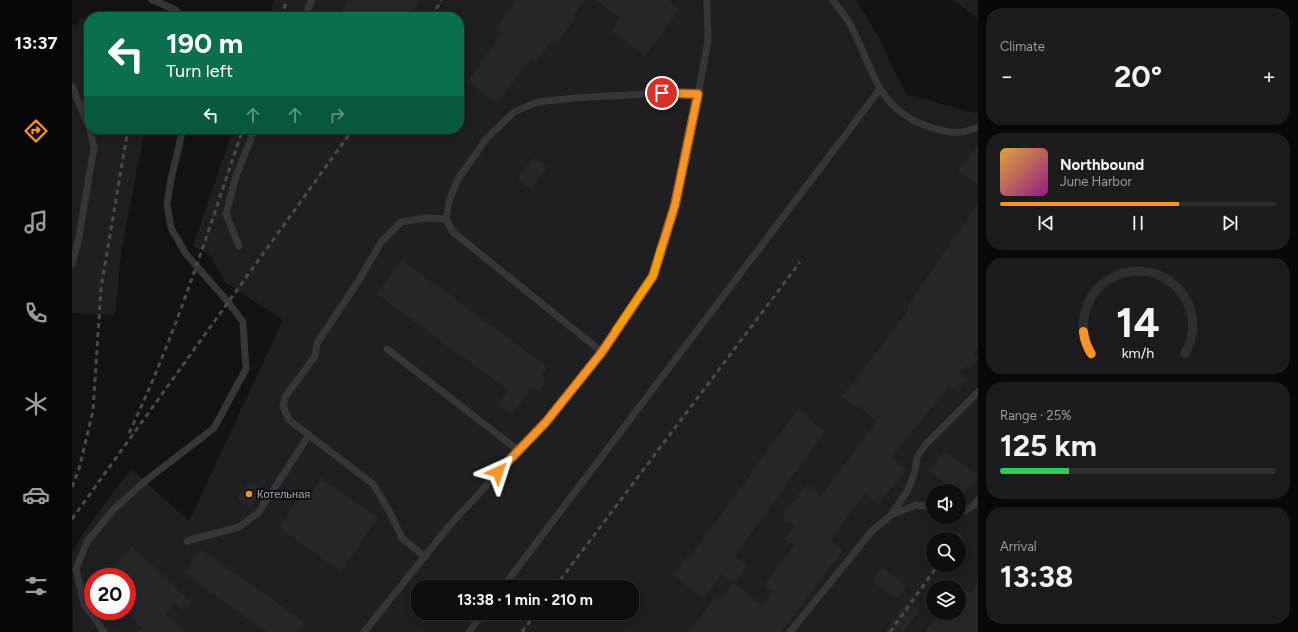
<!DOCTYPE html>
<meta charset="utf-8">
<style>
body{margin:0;font-family:Figtree,sans-serif;background:#1c1c1e;color:#f1f3f6;height:100vh;display:flex;flex-direction:column;font-size:15px;white-space:nowrap}
*{box-sizing:border-box;margin:0}
p{font-size:13px;color:#9b9c9f}
.icon{flex:none;width:22px;height:22px;fill:none;stroke:currentColor;stroke-width:2;stroke-linecap:round;stroke-linejoin:round}
.map{position:relative;flex:1;overflow:hidden}
.sheet{display:flex;flex-direction:column;gap:8px;padding:8px;background:#080809;width:320px}
.sheet>*{flex:none}
.banner{position:absolute;left:12px;top:12px;width:380px;height:122px;border-radius:16px;box-shadow:0 2px 10px #0003,0 0 0 1px #2e2e30;background:#0b6e4f;color:#fff;overflow:hidden}
.tools{position:absolute;left:854px;top:484px;display:grid;gap:8px}
.tools a{display:grid;place-items:center;width:40px;height:40px;border-radius:50%;background:#0e0e10;box-shadow:0 2px 10px #0003,0 0 0 1px #2e2e30;font-size:20px}
.speed{position:absolute;left:12px;top:568px;display:flex;gap:8px;font-size:20px;font-weight:700;text-align:center}
.speed>*{display:grid;place-content:center;width:52px;height:52px;border-radius:50%;background:#0e0e10;box-shadow:0 2px 10px #0003,0 0 0 1px #2e2e30;line-height:1}
.speed .limit{border:6px solid #d22;background:#fff;color:#111}
.pin{position:absolute;display:grid;place-items:center;width:34px;height:34px;color:#fff;margin:-17px;border:2px solid #fff;border-radius:50%;box-shadow:0 1px 4px #0007}
.me{position:absolute;width:44px;margin:-22px;rotate:42deg;stroke-linejoin:round;filter:drop-shadow(0 0 3px #0008)}
.turn{display:flex;align-items:center;gap:14px;height:84px;padding:0 16px;font-size:18px}
.turn .icon{width:52px;height:52px;stroke-width:2.5}
.turn b{display:block;font-size:28px;line-height:34px}
.lanes{display:flex;align-items:center;height:38px;padding:0 16px;background:#0003;justify-content:center;gap:20px;direction:ltr}
.lanes .off{opacity:.35}
.big{font-size:30px;font-weight:700;line-height:1.1}
.sheet .tile{flex:1;display:flex;flex-direction:column;justify-content:center;gap:6px;min-width:0;padding:0 14px;border-radius:16px;background:#1c1c1e}
.sheet .dial{align-items:center;gap:0}
.dial svg{height:104px;overflow:visible;fill:none;stroke:#2e2e30;stroke-width:7;stroke-linecap:round;text-anchor:middle}
.dial text{fill:#f1f3f6;stroke:none}
.song{display:flex;align-items:center;gap:12px}
.cover{width:48px;height:48px;border-radius:6px;background:linear-gradient(135deg,hsl(40 70% 55%),hsl(310 70% 35%))}
.played{height:4px;border-radius:2px;background:linear-gradient(90deg,#f6942a 65%,#2e2e30 65%)}
.keys{display:flex;justify-content:space-around;direction:ltr}
.heat{display:flex;justify-content:space-between;align-items:center;font-size:22px;direction:ltr}
.charge{height:6px;border-radius:3px;background:linear-gradient(90deg,#34c759 25%,#2e2e30 0)}
.trip{position:absolute;left:339px;top:580px;width:228px;height:40px;border-radius:16px;background:#0e0e10;box-shadow:0 2px 10px #0003,0 0 0 1px #2e2e30;font-weight:700;line-height:40px;text-align:center}
main{display:flex;flex:1;min-height:0}
.tabs{display:flex;flex-direction:column;width:72px;justify-content:space-around;align-items:center;background:#060606;color:#9b9c9f}
.tabs .icon{width:28px;height:28px}
.tabs .active{color:#f6942a}
.tabs b{font-size:18px;color:#f1f3f6}
.map>svg:first-child{display:block}
</style>
<main>
<nav class="tabs">
<b>13:37</b>
<svg class="icon active" aria-label="directions" viewBox="0 0 24 24"><path d="M12 3l9 9-9 9-9-9zM9 14v-3h6M13 9l2 2-2 2"/></svg>
<svg class="icon" aria-label="music" viewBox="0 0 24 24"><path d="M9 18V5l10-2v13"/><circle cx="6" cy="18" r="3"/><circle cx="16" cy="16" r="3"/></svg>
<svg class="icon" aria-label="phone" viewBox="0 0 24 24"><path d="M5 4h4l2 5-3 2q2 4 5 5l2-3 5 2v4C11 20 4 13 5 4z"/></svg>
<svg class="icon" aria-label="climate" viewBox="0 0 24 24"><path d="M12 3v18M4 7l16 10M4 17L20 7"/></svg>
<svg class="icon" aria-label="car" viewBox="0 0 24 24"><path d="M5 17H2v-5l4-1 3-4h7l3 4 3 1v5h-3M9 17h6M6 11h13"/><circle cx="7" cy="17" r="2"/><circle cx="17" cy="17" r="2"/></svg>
<svg class="icon" aria-label="filters" viewBox="0 0 24 24"><path d="M4 7h16M4 17h16"/><circle cx="9" cy="7" r="2"/><circle cx="15" cy="17" r="2"/></svg>
</nav>
<div class="map">
<svg width="906" height="632" viewBox="0 0 906 632">
<rect width="100%" height="100%" fill="#131315"/>
<!-- built -->
<g fill="#1f1f22" fill-rule="evenodd">
<path d="M202,0h582l22,36 28,58 67,19 5,-1v520h-905l-1,-80 18,-29 41,-54 58,52 94,-201 -57,-37 -16,-28 -17,-9 40,-117h226v-112h-189zM861,491h26v26h-26zM861,539h26v26h-26zM21,577h34v34h-34zM346,587h214v26h-214zM861,587h26v26h-26z"/>
<polygon points="880,0 906,0 906,18"/>
<polygon points="7,18 17,20 17,129 73,129 50,247 43,315 0,313 0,24 5,25"/>
</g>
<!-- building -->
<g fill="#262629">
<polygon points="277,0 348,0 336,17 265,17"/>
<polygon points="444,0 513,0 501,17 503,19 486,42 481,39 463,63 458,59 425,103 396,81 430,34 423,29"/>
<polygon points="524,0 595,0 607,9 573,56 539,31 549,18"/>
<polygon points="906,144 906,184 886,171"/>
<polygon points="462,157 475,167 459,189 446,179"/>
<polygon points="906,204 906,348 902,353 906,356 906,359 897,369 893,366 888,373 896,379 886,392 878,386 819,457 835,470 806,504 793,492 759,540 771,550 710,632 617,632 642,598 648,601 661,583 691,605 700,592 692,586 722,545 712,539 722,526 709,517 735,484 749,496 805,420 770,397 837,309 835,306"/>
<polygon points="330,260 476,367 470,376 475,380 466,391 460,387 440,414 426,404 437,391 305,294"/>
<polygon points="726,409 738,417 737,420 753,431 663,556 676,565 663,583 650,574 632,598 601,575 616,555 618,557"/>
<polygon points="872,451 906,475 891,495 857,471"/>
<polygon points="249,478 306,518 269,571 207,528 230,494 236,498"/>
<polygon points="177,481 190,490 178,507 165,498"/>
<polygon points="60,547 119,602 111,611 103,603 93,614 112,632 67,632 70,628 52,611 55,611 55,577 32,577"/>
<polygon points="129,549 232,622 225,632 195,632 112,573"/>
<polygon points="810,567 835,586 825,599 800,580"/>
<polygon points="882,582 898,593 906,582 906,632 853,632 865,615 862,613 887,613 887,587 878,587"/>
<polygon points="834,603 847,611 831,632 813,632"/>
</g>
<g fill="none" stroke-linecap="round" stroke-linejoin="round">
<!-- lane -->
<g stroke="#34363a" stroke-width="7">
<polyline points="80,0 104,10 109,17"/>
<path d="M761,0c6,9 14,18 19,28 23,45 26,84 81,100 17,5 28,7 45,-1"/>
<polyline points="232,17 240,0"/>
<polyline points="0,86 18,130 22,147 6,242 0,264"/>
<polyline points="167,246 154,214 164,176 183,129"/>
<polyline points="315,349 446,450"/>
<polyline points="530,352 381,232 374,219 377,201 386,179 414,139 442,112 465,102 503,98 590,93 626,94"/>
<polyline points="887,513 900,507 906,500"/>
<polyline points="819,515 836,490 843,471 845,457 855,443 906,392"/>
<polyline points="115,541 167,527 186,513 237,435"/>
<polyline points="353,557 330,538 316,509 301,484 217,420 211,406 213,397 243,356 245,343 287,280 309,242 329,222 354,218 374,219"/>
<polyline points="431,587 808,89"/>
<polyline points="32,632 12,604 4,569 15,542 41,510 72,482 142,428 174,369 171,322 156,302 114,254 99,228 95,204 99,179 111,129"/>
<polyline points="292,632 377,526 473,422 530,352 581,276 603,205 626,94 636,41 635,0"/>
<polyline points="397,632 411,613"/>
<polyline points="718,632 800,531 819,515 844,505 861,507"/>
</g>
<!-- rail -->
<g stroke="#474a4f" stroke-width="3" stroke-dasharray="5 4" stroke-linecap="butt">
<polyline points="209,17 215,0"/>
<polyline points="360,17 369,0"/>
<path d="M57,433c47,-98 79,-202 114,-304"/>
<polyline points="0,487 7,469 21,411 29,288 56,129"/>
<polyline points="0,519 281,129"/>
<polyline points="885,539 889,534"/>
<polyline points="483,587 728,262"/>
<polyline points="450,632 464,613"/>
<polyline points="818,632 866,565"/>
</g>
</g>
<g fill="none" stroke-linecap="round" stroke-linejoin="round">
<defs>
<polyline id="route" points="426,472 474,422 530,352 581,276 603,205 626,94 590,93"/>
</defs>
<!-- route casing -->
<use href="#route" stroke="#a0601b" stroke-width="10"/>
<!-- route -->
<use href="#route" stroke="#f6942a" stroke-width="7"/>
<!-- slow -->
<polyline stroke="#f59e0b" stroke-width="7" points="544,330 581,276 589,248"/>
</g>
<!-- markers -->
<circle fill="#f6942a" stroke="#0e0e10" stroke-width="1.5" cx="177" cy="494" r="4"/>
<g text-anchor="middle" dominant-baseline="central" stroke-width="4" stroke-linejoin="round" paint-order="stroke">
<!-- poi labels -->
<g font-size="11" fill="#a4acb5" stroke="#0e0e10" text-anchor="start">
<text x="185" y="494">Котельная</text>
</g>
</g>
</svg>
<div class="tools">
<a><svg class="icon" aria-label="sound" viewBox="0 0 24 24"><path d="M4 9h4l5-4v14l-5-4H4zM17 9q2 3 0 6"/></svg></a>
<a><svg class="icon" aria-label="search" viewBox="0 0 24 24"><circle cx="10" cy="10" r="6"/><path d="M15 15l6 6"/></svg></a>
<a><svg class="icon" aria-label="layers" viewBox="0 0 24 24"><path d="M12 4l9 5-9 5-9-5zM3 14l9 5 9-5"/></svg></a>
</div>
<div class="speed"><div class="limit">20</div></div>
<div class="pin" style="left:590px;top:93px;background:#d93025"><svg class="icon" aria-label="arrive" viewBox="0 0 24 24"><path d="M6 21V4h12l-3 4 3 4H6"/></svg></div>
<svg class="me" style="left:426px;top:472px" viewBox="-20 -20 40 40"><path d="M0-17L14 15 0 8-14 15z" fill="#f6942a" stroke="#fff" stroke-width="4"/></svg>
<div class="trip">13:38 · 1 min · 210 m</div>
<div class="banner">
<div class="turn"><svg class="icon" aria-label="left" viewBox="0 0 24 24"><path d="M17 20v-9H6M10 6l-5 5 5 5"/></svg><div><b>190 m</b>Turn left</div></div>
<div class="lanes"><svg class="icon" aria-label="left" viewBox="0 0 24 24"><path d="M17 20v-9H6M10 6l-5 5 5 5"/></svg><svg class="icon off" aria-label="ahead" viewBox="0 0 24 24"><path d="M12 20V5M6 11l6-6 6 6"/></svg><svg class="icon off" aria-label="ahead" viewBox="0 0 24 24"><path d="M12 20V5M6 11l6-6 6 6"/></svg><svg class="icon off" aria-label="right" viewBox="0 0 24 24"><path d="M7 20v-9h11M14 6l5 5-5 5"/></svg></div>
</div>
</div>
<section class="sheet">
<div class="tile"><p>Climate</p>
<div class="heat"><a>−</a><b class="big">20°</b><a>+</a></div>
</div>
<div class="tile">
<div class="song"><i class="cover"></i><div><b>Northbound</b><p>June Harbor</p></div></div>
<div class="played"></div>
<div class="keys"><svg class="icon" aria-label="previous" viewBox="0 0 24 24"><path d="M18 5L8 12l10 7zM5 5v14"/></svg><svg class="icon" aria-label="pause" viewBox="0 0 24 24"><path d="M8 5v14M16 5v14"/></svg><svg class="icon" aria-label="next" viewBox="0 0 24 24"><path d="M6 5l10 7-10 7zM19 5v14"/></svg></div>
</div>
<div class="tile dial"><svg viewBox="0 0 100 80">
<path d="M14 69A42 42 0 1 1 86 69"/>
<path d="M14 69A42 42 0 0 1 8 52" stroke="#f6942a"/>
<text x="50" y="56" font-size="32" font-weight="700">14</text>
<text x="50" y="72" font-size="11">km/h</text>
</svg></div>
<div class="tile"><p>Range · 25%</p><b class="big">125 km</b><div class="charge"></div></div>
<div class="tile"><p>Arrival</p><b class="big">13:38</b></div>
</section>
</main>
